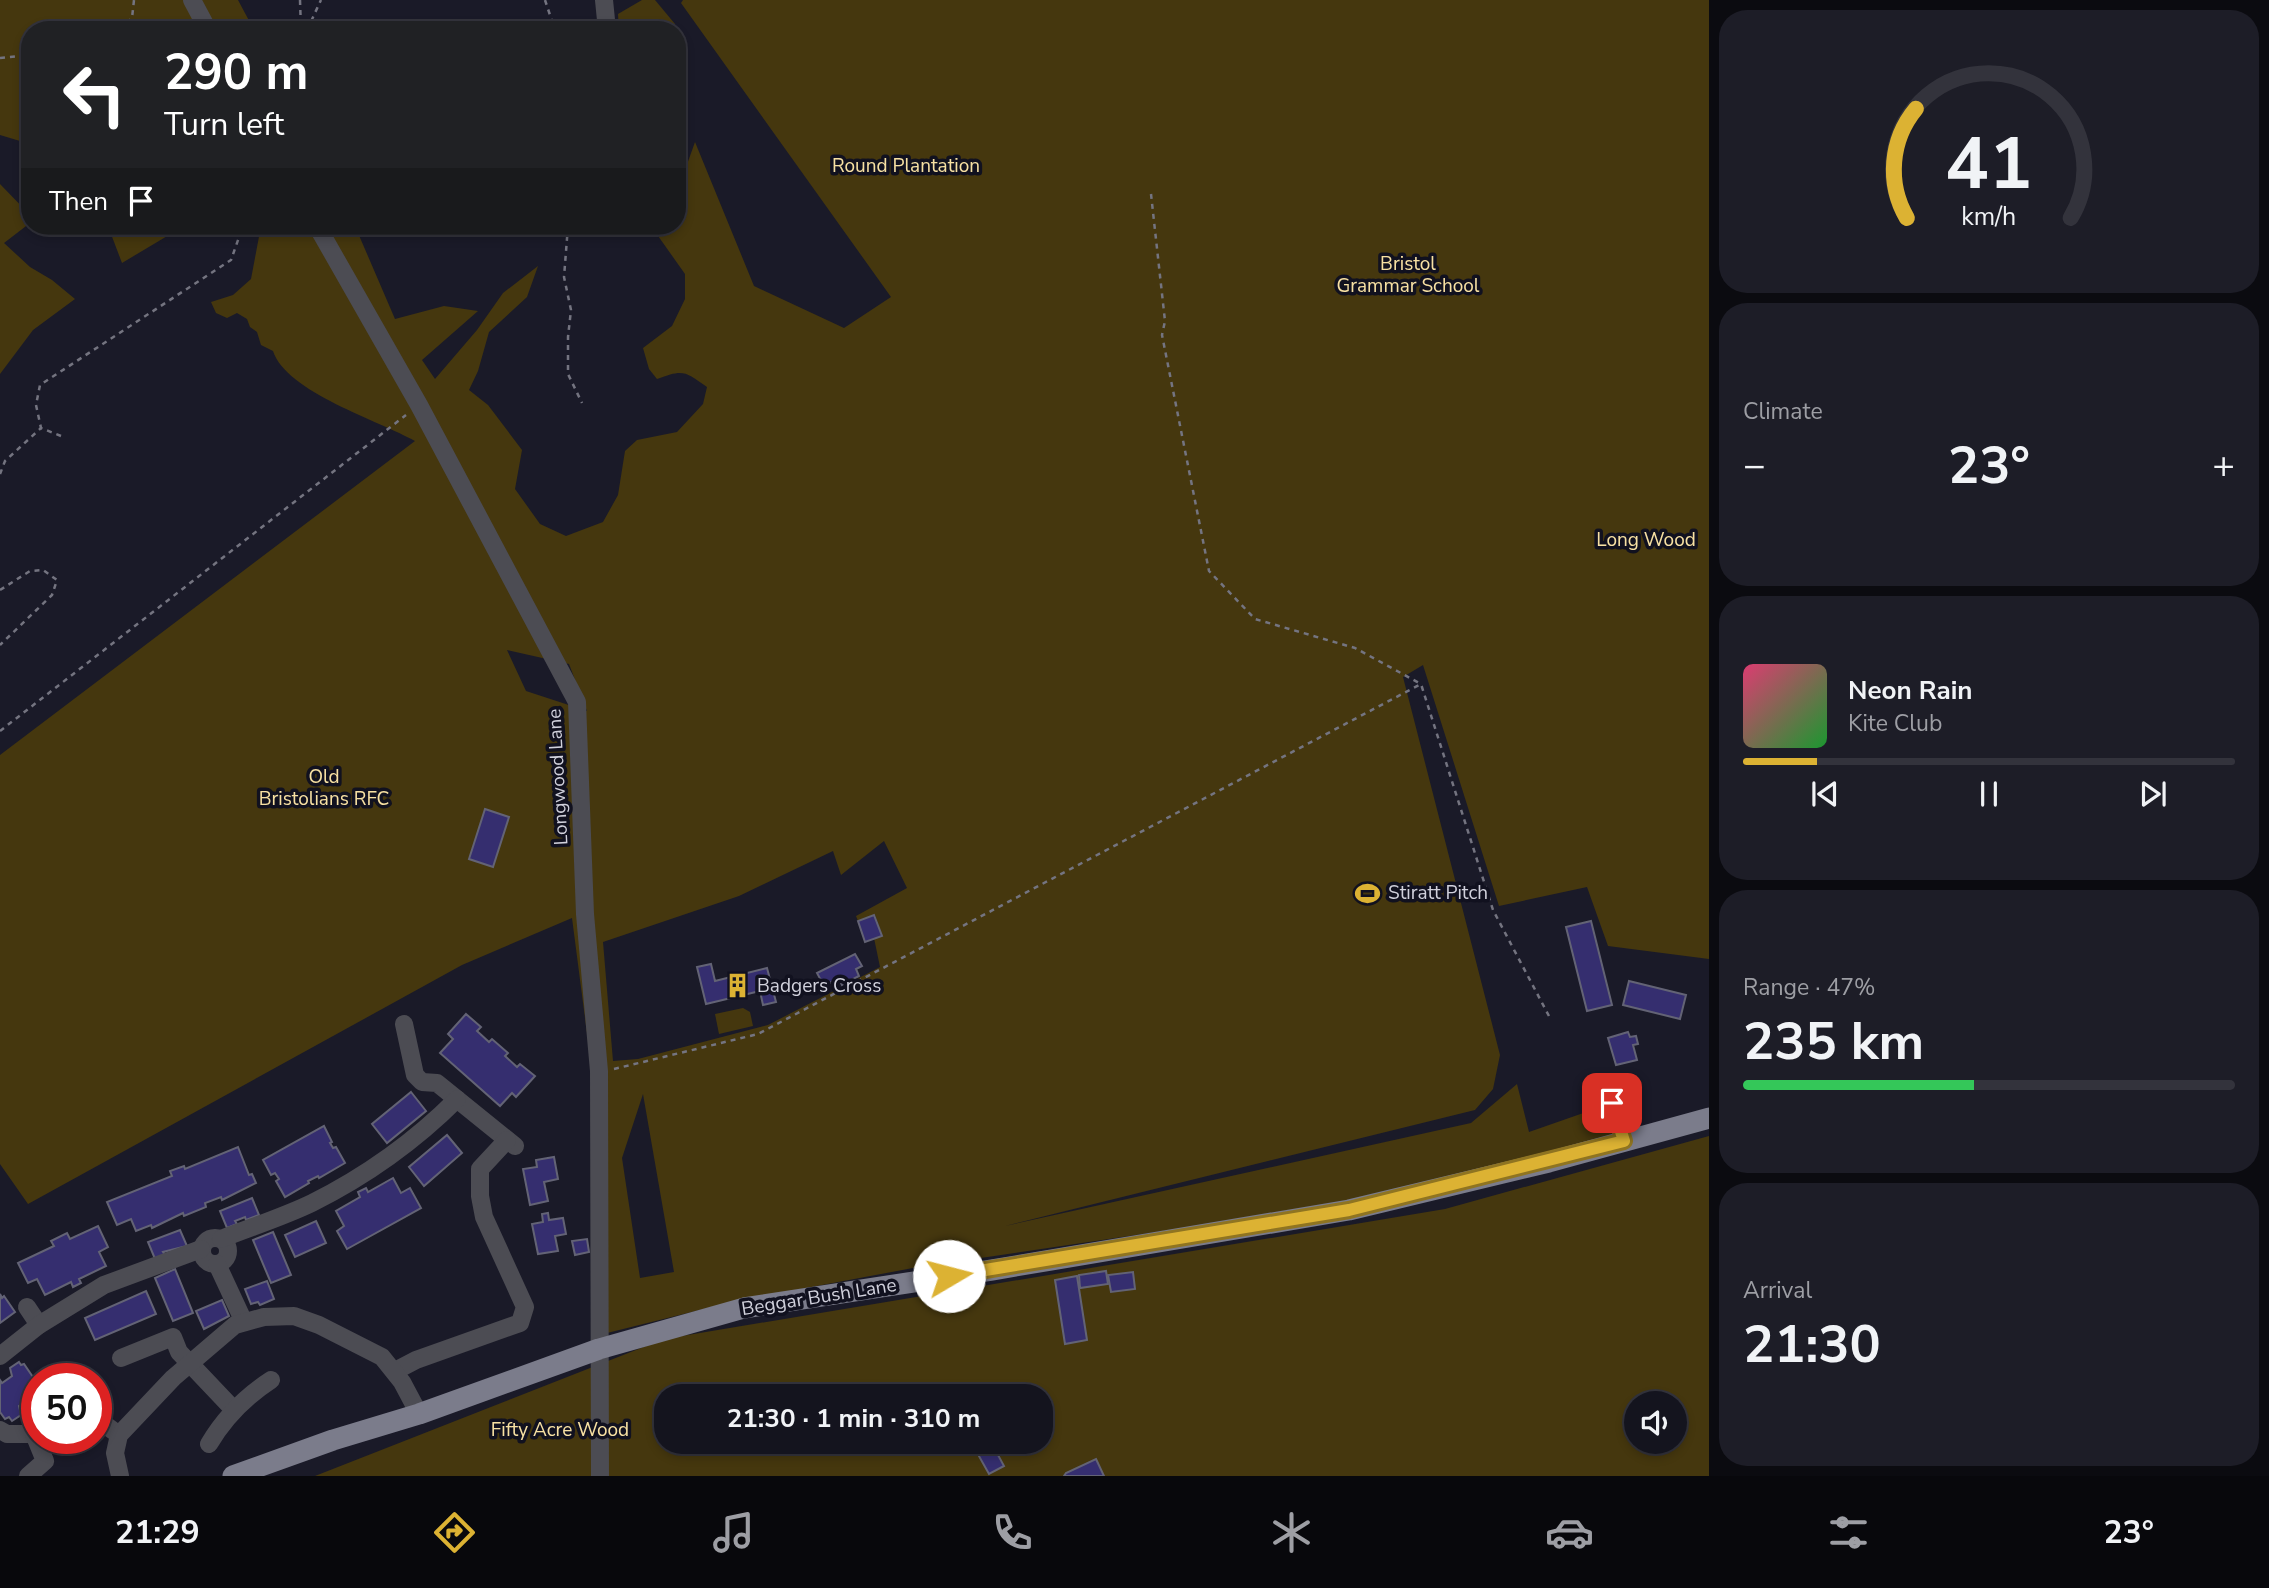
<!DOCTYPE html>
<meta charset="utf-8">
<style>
body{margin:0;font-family:"Nunito Sans",sans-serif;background:#1d1d27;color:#f1f3f6;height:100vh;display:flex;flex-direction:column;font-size:26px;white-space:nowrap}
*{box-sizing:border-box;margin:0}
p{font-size:23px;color:#9d9ea4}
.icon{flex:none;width:38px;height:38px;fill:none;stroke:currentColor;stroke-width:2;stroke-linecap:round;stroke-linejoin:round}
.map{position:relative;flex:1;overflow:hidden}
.side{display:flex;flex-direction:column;gap:10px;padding:10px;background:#0b0b10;width:560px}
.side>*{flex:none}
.banner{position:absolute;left:21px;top:21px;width:665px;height:214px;border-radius:28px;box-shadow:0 4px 10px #0003,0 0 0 2px #33333c;background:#202124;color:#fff;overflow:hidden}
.tools{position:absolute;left:1624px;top:1391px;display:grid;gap:14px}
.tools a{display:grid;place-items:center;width:63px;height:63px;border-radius:50%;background:#14141e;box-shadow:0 4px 10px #0003,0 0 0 2px #33333c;font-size:35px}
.speed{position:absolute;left:21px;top:1363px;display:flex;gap:14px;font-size:35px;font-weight:700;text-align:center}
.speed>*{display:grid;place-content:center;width:91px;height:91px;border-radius:50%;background:#14141e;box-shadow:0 4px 10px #0003,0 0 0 2px #33333c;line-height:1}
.speed .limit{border:10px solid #d22;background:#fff;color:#111}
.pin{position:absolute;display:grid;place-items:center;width:60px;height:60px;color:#fff;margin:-30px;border-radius:14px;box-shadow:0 4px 10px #0006}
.me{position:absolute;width:77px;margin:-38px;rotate:82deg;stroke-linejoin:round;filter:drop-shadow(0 0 5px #0008)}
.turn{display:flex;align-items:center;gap:24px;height:147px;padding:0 28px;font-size:32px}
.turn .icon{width:91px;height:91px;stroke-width:2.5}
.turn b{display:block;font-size:49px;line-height:60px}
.then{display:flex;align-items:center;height:66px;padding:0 28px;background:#0003;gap:14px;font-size:26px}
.big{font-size:52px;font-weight:700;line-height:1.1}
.side .card{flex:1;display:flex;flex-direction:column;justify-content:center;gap:10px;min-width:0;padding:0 24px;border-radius:28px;background:#1d1d27}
.side .dial{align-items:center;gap:0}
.dial svg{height:182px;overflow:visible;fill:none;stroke:#33333c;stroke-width:7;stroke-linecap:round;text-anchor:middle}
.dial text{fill:#f1f3f6;stroke:none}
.song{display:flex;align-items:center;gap:21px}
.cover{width:84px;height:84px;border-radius:10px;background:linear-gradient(135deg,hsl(340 70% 55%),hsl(130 70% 35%))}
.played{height:7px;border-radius:4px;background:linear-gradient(90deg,#dcb233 15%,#33333c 15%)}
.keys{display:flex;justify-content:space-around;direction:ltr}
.heat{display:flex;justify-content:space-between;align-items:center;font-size:38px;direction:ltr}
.charge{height:10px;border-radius:5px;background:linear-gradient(90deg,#34c759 47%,#33333c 0)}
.trip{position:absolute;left:654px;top:1384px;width:399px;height:70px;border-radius:28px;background:#14141e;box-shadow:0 4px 10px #0003,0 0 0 2px #33333c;font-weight:700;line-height:70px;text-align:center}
.tab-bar{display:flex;height:112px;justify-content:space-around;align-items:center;background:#08080c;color:#9d9ea4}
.tab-bar .icon{width:49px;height:49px}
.tab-bar .selected{color:#dcb233}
.tab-bar b{font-size:32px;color:#f1f3f6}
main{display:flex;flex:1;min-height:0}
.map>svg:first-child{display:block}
</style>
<main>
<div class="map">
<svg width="1709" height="1476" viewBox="0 0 1709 1476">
<rect width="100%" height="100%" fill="#1a1a28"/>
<!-- green -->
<g fill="#45370e" fill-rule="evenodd">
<polygon points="0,0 238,0 254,30 30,30 30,155 20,141 0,135"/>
<polygon points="642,0 655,0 675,24 672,30 619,30 618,14"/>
<path d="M683,0h1026v959l-101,-13 -21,-59 -88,19 -76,-241 -20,12 97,378 -7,34 -18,21 -470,116 466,-103 46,-39 12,48 83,-29 10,31 -175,50 -230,39 -304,45 -181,34 -137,34v-241l-23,-177 -110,47 -434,239 -28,-40v-409l415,-314c-35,-20 -129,-49 -142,-90l-12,-6 -4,-13 -7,-5 -3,-8 -10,-6 -10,5 -11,-5 -5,-11 22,-7 18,-16 10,-53h94l40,93 49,-13 34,5 -56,49 13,19 42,-49 26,-37 35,-27 -11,31 -38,35 -11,39 -9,19 19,15 34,45 -7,39 25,35 26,12 37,-14 15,-27 7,-44 12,-11 40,-8 26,-28 4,-17c-22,-16 -24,-18 -50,-8l-8,-10 -6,-21 29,-22 13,-27v-25l-34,-48h26v-62l8,6 10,-28 59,144 90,42 47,-31 -210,-294zM507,650l62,14 18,47 -61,-20zM884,841l23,47 -51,28 2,5 17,-6 7,20 -8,3 6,29 -112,58 -130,34 -25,2 -10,-119 136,-46 94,-45 8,24zM643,1094l31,178 -34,6 -18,-120z"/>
<polygon points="0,184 30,215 30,223 4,243 30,267 52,280 75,299 33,330 0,374"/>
<polygon points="84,226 184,226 122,263 111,234"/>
<polygon points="743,1008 750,1012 753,1026 719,1034 715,1014"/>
<path d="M1709,1136v340h-1394l349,-137 781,-130zM667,1396h374v46h-374zM1636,1404h39v38h-39z"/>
</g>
<!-- building -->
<g fill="#352e6f" stroke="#636375" stroke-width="2">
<polygon points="485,809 509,817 493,867 469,859"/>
<polygon points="874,915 882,936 865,942 858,921"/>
<polygon points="1591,921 1612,1005 1587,1011 1566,927"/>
<polygon points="855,954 862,966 856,969 859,976 842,985 839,978 824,986 817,973"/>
<polygon points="711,964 715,981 767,968 776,1002 763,1005 760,991 706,1004 697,967"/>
<polygon points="1629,981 1686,995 1680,1019 1623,1005"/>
<polygon points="466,1014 481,1027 477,1031 489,1042 492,1039 508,1053 505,1056 517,1067 520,1064 535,1076 516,1097 512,1093 500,1106 440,1053 453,1039 448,1034"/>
<polygon points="1628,1032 1630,1037 1636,1036 1638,1044 1633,1045 1637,1060 1616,1065 1608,1038"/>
<polygon points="411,1092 426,1111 387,1143 372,1124"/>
<polygon points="324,1126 332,1142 330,1143 333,1148 336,1147 345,1163 319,1178 318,1176 308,1181 309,1183 285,1197 276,1181 279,1179 275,1173 271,1175 263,1160"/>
<polygon points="447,1135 462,1153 424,1186 409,1167"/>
<polygon points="238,1147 249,1175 252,1174 256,1183 222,1200 221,1197 205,1203 206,1207 184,1216 183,1213 152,1228 151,1225 136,1231 131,1219 117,1225 107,1202 172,1176 170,1171 184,1166 185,1169"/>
<polygon points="554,1157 558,1179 544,1182 548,1201 530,1205 523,1169 537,1167 536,1160"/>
<polygon points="393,1178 401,1193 410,1188 421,1208 347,1249 337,1231 344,1226 336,1211 360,1197 358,1192 366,1188 368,1192"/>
<polygon points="252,1198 259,1215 246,1220 245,1217 235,1221 237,1224 227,1228 220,1211"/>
<polygon points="548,1213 549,1220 563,1218 566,1234 555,1236 558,1251 538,1254 532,1224 543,1222 542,1214"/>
<polygon points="316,1221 326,1243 295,1257 285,1235"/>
<polygon points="98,1226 108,1247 99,1252 106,1266 79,1279 81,1283 73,1287 71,1282 45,1295 37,1279 28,1283 18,1263 54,1246 51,1241 67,1233 70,1239"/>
<polygon points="180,1230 187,1246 163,1252 165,1255 155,1259 148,1242"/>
<polygon points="273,1232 291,1275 271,1283 253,1240"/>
<polygon points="587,1239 589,1252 575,1255 572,1241"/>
<polygon points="175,1269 193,1313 173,1321 155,1278"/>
<polygon points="1106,1271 1108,1284 1080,1288 1079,1275"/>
<polygon points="1133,1272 1135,1289 1111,1292 1108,1275"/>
<polygon points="1077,1276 1087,1340 1065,1344 1055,1280"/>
<polygon points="267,1281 274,1299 260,1305 258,1302 251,1304 245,1289"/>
<polygon points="146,1291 156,1314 95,1340 85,1318"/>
<polygon points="0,1294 2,1298 4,1296 15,1312 0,1323"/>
<polygon points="222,1300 229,1316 204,1329 196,1311"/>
<polygon points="19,1362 21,1365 24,1364 37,1383 37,1404 28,1400 19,1406 21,1415 12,1421 9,1417 5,1419 0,1412 0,1380 2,1383 12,1376 10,1368"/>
<polygon points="991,1442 1004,1466 989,1474 975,1449"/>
<polygon points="1096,1459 1104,1476 1064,1476 1066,1473"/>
</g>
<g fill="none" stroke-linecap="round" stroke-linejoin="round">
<!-- path -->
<g stroke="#747480" stroke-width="2.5" stroke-dasharray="5 5" stroke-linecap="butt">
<polyline points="300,0 301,30"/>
<polyline points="545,0 555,30"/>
<polyline points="120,30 132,18 134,0"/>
<polyline points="307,30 321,0"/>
<polyline points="0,58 30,55"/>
<polyline points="1151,194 1165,321 1162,335 1209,571 1255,619 1355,648 1421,684"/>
<polyline points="568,226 564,277 571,310 568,337 568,374 582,403"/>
<polyline points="61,436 41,428 36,405 40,385 231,260 243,226"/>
<polyline points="0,474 5,461 41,428"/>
<polyline points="0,590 30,571 43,570 57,580 52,595 0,645"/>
<polyline points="0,731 406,415"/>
<polyline points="614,1069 758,1034 1421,684 1493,910 1550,1018"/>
</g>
<!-- minor -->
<g stroke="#4c4c53" stroke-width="18">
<polyline points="192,0 208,30"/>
<polyline points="604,0 607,30"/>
<polyline points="317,226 419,405 577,702 585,914 599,1071 600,1476"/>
<polyline points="404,1024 415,1075 422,1082 437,1083 515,1146"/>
<polyline points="1608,1090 1624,1141"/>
<circle cx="215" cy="1251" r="13"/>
<path d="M221,1239c30,-12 62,-22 91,-36 54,-27 102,-61 145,-104"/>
<polyline points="217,1264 244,1322"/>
<polyline points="27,1307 39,1325"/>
<polyline points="0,1356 39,1325 104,1285 201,1249"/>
<polyline points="121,1358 173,1337 179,1352 234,1410"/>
<polyline points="395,1371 416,1360 520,1323 525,1307 484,1217 480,1196 480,1169 507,1140"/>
<polyline points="96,1418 119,1435"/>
<polyline points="0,1430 7,1434 34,1434"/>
<path d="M209,1444c16,-27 36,-47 62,-64"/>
<polyline points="28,1476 45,1461 34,1434"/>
<polyline points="120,1476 115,1453 119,1435 173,1378 235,1325 264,1317 294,1316 319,1325 382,1357 402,1382 419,1414"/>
</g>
<!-- major -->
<polyline stroke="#7b7c8b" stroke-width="21" points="233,1476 333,1440 419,1414 599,1349 744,1308 992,1270 1349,1210 1549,1162 1709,1118"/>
</g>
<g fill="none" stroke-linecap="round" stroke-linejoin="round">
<defs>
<polyline id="route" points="949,1276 1349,1210 1624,1141 1612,1103"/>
</defs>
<!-- route casing -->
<use href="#route" stroke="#8f7421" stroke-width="18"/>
<!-- route -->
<use href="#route" stroke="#dcb233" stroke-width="12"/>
</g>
<!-- icons -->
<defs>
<symbol id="stadium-bare" viewBox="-9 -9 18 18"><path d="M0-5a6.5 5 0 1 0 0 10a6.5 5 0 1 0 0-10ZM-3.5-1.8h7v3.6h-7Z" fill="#dcb233" stroke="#11111f" stroke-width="2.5" paint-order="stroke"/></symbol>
<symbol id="building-bare" viewBox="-9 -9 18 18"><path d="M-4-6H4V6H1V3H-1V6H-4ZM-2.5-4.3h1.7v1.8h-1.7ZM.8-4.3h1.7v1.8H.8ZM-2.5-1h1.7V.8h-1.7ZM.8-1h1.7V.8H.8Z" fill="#dcb233" stroke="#11111f" stroke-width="2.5" paint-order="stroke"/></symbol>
</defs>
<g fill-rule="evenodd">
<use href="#stadium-bare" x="1350" y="876" width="35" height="35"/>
<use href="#building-bare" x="720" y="968" width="35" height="35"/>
</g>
<g text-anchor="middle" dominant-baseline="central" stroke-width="7" stroke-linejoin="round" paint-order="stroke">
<!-- park labels -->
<g font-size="19" fill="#f8e1a3" stroke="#11111f">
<text x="906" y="166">Round Plantation</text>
<text x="1408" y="264">Bristol<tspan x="1408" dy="22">Grammar School</tspan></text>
<text x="1646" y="540">Long Wood</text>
<text x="324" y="777">Old<tspan x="324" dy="22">Bristolians RFC</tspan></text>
<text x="560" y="1430">Fifty Acre Wood</text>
</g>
<!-- street labels -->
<g font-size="19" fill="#d1d1dc" stroke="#11111f">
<text transform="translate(558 777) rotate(-93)">Longwood Lane</text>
<text transform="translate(819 1297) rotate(-9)">Beggar Bush Lane</text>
</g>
<!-- poi labels -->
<g font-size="19" fill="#d1d1dc" stroke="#11111f" text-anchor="start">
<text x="1388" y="893">Stiratt Pitch</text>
<text x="757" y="986">Badgers Cross</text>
</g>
</g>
</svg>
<div class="tools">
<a><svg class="icon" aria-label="sound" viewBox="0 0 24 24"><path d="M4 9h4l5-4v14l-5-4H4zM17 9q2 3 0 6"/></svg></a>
</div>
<div class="speed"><div class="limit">50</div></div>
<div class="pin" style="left:1612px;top:1103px;background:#d93025"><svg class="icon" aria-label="arrive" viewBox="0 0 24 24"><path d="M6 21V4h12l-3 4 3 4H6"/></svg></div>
<svg class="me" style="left:949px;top:1276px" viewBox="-20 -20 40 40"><circle r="19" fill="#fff"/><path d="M0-13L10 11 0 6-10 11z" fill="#dcb233"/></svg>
<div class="trip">21:30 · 1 min · 310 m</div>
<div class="banner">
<div class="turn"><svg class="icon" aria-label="left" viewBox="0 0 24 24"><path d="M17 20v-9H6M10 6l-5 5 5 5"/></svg><div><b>290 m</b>Turn left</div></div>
<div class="then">Then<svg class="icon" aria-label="arrive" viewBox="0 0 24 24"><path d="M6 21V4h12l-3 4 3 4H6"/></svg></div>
</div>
</div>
<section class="side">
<div class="card dial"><svg viewBox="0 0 100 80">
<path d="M14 69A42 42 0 1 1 86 69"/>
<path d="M14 69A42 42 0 0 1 18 21" stroke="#dcb233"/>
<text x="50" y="56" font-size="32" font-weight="700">41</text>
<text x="50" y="72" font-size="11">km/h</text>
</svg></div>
<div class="card"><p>Climate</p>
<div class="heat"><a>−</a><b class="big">23°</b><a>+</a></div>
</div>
<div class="card">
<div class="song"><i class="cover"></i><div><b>Neon Rain</b><p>Kite Club</p></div></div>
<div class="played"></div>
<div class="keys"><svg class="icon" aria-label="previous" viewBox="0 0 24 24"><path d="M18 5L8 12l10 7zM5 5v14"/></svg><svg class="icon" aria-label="pause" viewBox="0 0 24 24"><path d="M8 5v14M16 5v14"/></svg><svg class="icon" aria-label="next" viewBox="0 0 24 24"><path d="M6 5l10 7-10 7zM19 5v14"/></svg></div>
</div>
<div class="card"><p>Range · 47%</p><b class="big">235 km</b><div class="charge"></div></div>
<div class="card"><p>Arrival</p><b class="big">21:30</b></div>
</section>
</main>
<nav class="tab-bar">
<b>21:29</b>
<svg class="icon selected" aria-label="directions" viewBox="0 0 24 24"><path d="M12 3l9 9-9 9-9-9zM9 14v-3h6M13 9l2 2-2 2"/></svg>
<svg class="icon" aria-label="music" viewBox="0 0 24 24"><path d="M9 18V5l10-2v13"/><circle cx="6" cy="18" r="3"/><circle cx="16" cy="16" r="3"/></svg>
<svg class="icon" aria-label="phone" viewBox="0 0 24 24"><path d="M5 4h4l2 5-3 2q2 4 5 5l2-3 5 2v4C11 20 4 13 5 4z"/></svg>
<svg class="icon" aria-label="climate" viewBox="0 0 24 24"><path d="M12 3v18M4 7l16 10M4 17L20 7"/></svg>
<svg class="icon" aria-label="car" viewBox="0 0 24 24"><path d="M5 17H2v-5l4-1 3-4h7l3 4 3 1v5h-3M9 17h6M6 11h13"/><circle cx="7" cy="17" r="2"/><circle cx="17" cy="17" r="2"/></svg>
<svg class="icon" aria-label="filters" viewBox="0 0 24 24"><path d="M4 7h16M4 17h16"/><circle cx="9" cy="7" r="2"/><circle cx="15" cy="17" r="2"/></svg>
<b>23°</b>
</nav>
